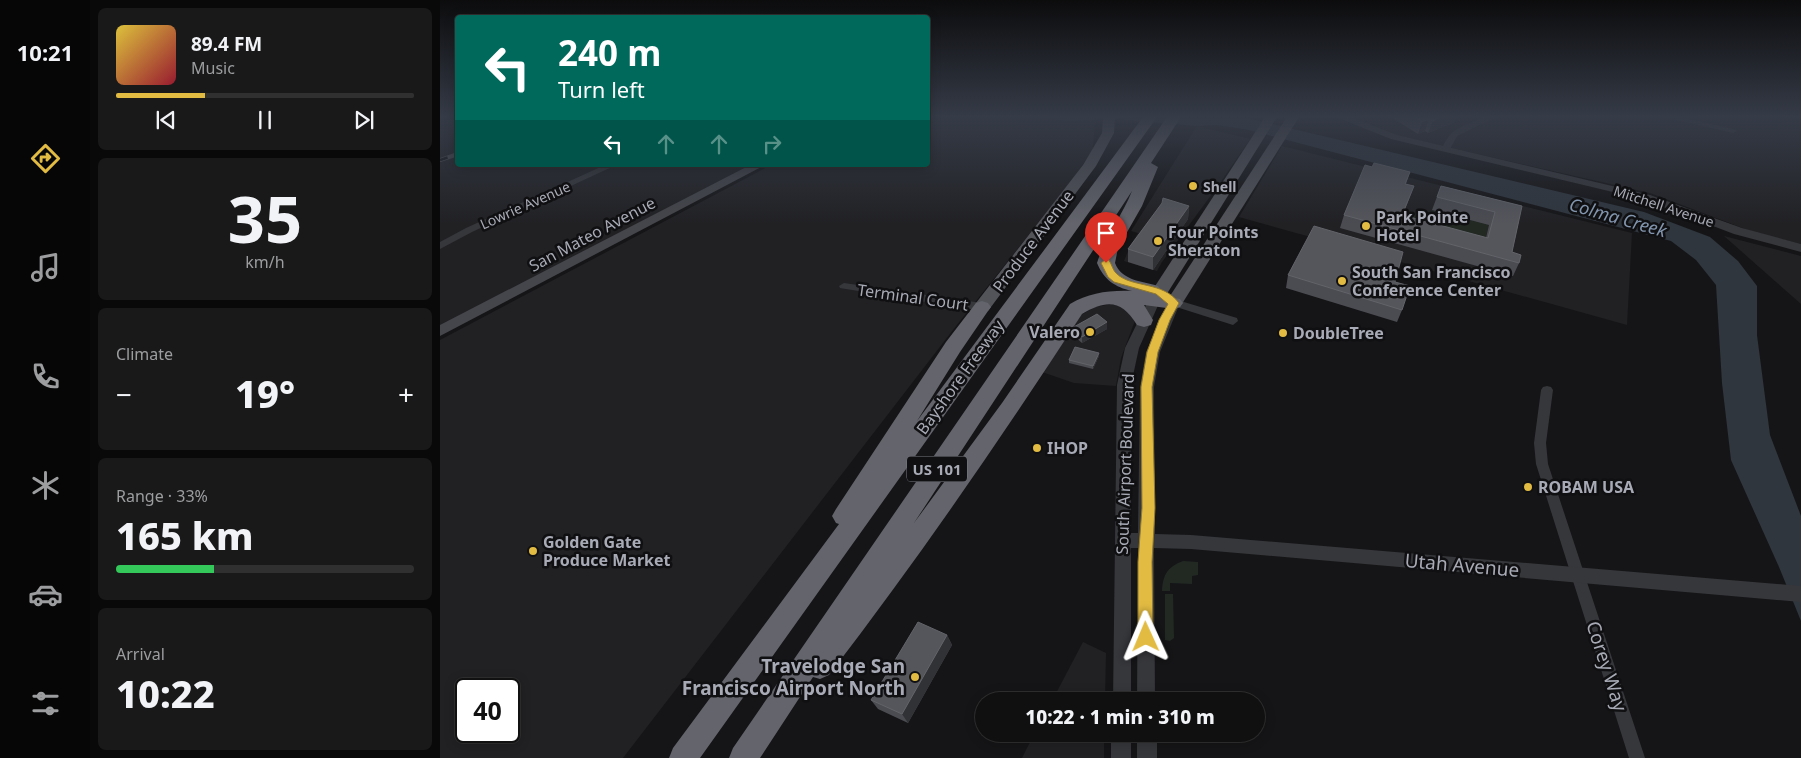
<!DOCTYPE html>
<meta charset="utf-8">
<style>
body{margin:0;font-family:"Noto Sans",sans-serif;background:#19191a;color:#f1f3f6;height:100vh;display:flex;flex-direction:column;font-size:19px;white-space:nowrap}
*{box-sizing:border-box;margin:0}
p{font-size:16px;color:#9c9d9f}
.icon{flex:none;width:28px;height:28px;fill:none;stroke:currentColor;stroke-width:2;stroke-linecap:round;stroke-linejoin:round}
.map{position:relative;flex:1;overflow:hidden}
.side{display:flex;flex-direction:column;gap:8px;padding:8px;background:#090909;width:350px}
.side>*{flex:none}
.top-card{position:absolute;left:15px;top:15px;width:475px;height:152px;border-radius:5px;box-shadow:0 2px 12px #0003,0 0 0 1px #303031;background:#00695c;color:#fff;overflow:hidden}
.speed{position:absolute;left:15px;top:678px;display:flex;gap:10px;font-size:25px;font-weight:700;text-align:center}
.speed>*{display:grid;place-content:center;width:65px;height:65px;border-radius:50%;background:#101011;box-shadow:0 2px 12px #0003,0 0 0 1px #303031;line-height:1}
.speed .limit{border:2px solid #111;border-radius:8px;background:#fff;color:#111}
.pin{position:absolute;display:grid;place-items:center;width:42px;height:42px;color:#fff;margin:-51px -21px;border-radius:50% 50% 50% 0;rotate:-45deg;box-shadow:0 0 5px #0007}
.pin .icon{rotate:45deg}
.me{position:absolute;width:55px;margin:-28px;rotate:359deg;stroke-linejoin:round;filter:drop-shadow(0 0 4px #0008)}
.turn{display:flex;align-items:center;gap:18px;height:105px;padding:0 20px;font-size:22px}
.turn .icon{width:65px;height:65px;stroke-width:2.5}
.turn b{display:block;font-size:35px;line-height:42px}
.lanes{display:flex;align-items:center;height:48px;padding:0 20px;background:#0003;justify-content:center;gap:25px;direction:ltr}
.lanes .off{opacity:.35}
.big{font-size:38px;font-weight:800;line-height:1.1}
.side .card{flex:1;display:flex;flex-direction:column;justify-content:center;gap:8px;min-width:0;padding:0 18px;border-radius:8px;background:#19191a}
.side .dial{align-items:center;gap:0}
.dial b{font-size:65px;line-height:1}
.song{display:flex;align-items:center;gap:15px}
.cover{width:60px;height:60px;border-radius:8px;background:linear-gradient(135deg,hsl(50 70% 55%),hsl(350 70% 35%))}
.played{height:5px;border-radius:2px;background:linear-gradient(90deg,#e2bb42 30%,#303031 30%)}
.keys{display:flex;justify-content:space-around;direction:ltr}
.heat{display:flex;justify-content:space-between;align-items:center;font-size:28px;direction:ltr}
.charge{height:8px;border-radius:4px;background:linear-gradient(90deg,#34c759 33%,#303031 0)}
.trip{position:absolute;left:535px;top:692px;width:290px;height:50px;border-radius:25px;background:#101011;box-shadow:0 2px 12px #0003,0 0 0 1px #303031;font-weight:800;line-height:50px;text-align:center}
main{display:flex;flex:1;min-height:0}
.menu{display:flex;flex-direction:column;width:90px;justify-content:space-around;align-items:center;background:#060607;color:#9c9d9f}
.menu .icon{width:35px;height:35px}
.menu .selected{color:#e2bb42}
.menu b{font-size:22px;color:#f1f3f6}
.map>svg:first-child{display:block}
</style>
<main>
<nav class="menu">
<b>10:21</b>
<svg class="icon selected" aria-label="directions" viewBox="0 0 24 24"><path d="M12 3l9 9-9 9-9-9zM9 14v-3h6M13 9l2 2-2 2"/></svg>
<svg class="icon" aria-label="music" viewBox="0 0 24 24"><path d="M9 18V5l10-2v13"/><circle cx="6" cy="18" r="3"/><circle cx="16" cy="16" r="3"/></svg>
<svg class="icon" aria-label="phone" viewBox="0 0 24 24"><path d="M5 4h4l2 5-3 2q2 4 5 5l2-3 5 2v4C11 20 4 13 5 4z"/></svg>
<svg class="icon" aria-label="climate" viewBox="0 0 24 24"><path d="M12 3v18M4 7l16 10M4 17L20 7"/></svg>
<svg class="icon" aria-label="car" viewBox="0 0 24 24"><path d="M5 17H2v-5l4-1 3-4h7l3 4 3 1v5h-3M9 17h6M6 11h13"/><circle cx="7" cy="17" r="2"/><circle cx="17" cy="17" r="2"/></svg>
<svg class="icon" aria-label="filters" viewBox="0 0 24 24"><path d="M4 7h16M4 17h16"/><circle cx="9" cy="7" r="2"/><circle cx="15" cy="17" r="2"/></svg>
</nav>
<section class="side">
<div class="card">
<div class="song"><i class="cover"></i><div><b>89.4 FM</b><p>Music</p></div></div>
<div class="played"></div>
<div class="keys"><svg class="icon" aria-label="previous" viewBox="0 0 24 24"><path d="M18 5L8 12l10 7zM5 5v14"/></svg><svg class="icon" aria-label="pause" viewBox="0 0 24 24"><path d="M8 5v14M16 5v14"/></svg><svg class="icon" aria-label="next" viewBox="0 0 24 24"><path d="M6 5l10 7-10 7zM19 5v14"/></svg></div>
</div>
<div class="card dial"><b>35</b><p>km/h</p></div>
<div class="card"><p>Climate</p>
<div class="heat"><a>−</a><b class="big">19°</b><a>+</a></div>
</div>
<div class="card"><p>Range · 33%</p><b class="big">165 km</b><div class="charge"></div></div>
<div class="card"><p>Arrival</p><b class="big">10:22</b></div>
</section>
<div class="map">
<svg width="1361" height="758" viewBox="0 0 1361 758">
<rect width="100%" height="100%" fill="#151517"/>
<!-- built -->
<g fill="#212124" fill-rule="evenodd">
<polygon points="5,117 17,117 18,165 310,165 0,327 0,119"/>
<path d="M488,117h102l38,4 27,-1 -2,29 -21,32 -116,145 -333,432h-183v-418l331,-175h157zM26,689h43v42h-43z"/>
<polygon points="897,117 1361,117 1361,244 1313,232 1210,193 954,135 920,121"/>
<polygon points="757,126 810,139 780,183 722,262 717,271 684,261 691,244 698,233 691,231"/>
<polygon points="842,146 1192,233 1187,325 799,217"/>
<polygon points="1284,236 1361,256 1361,304"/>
<polygon points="672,304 680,306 696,318 681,358 676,386 634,383 602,372 639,316 655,307"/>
<polygon points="643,642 666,653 665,701 612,701"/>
<polygon points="594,734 664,734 664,758 582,758"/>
</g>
<!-- green -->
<g fill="#222923">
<polygon points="965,210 976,214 980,212 989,213 992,210 1049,225 1042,251 962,217"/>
<path d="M743,561l15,1v13l-6,1v8l-22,-1v8h-8c1,-16 5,-24 21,-30z"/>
<polygon points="725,594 733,594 734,638 730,641 725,640"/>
</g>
<!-- water -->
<polygon fill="#2f363e" points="593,117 807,118 1204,212 1270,237 1298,261 1317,286 1317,335 1330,435 1361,516 1361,621 1339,567 1291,460 1282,383 1276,285 1256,260 1231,241 809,130 776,125 756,126 675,119 628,121"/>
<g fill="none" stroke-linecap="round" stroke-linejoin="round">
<!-- minor -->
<g fill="#36373b" fill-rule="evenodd">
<path d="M1044,117h12l-39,19 -8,15h-6l-1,-2c8,-22 22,-23 42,-32z"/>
<polygon points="1223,117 1240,117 1293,129 1297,131 1293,133"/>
<polygon points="165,165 176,165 32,232 0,249 0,242 26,228"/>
<polygon points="404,283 542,303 547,307 542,311 400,288 399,286"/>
<polygon points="734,299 797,318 798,321 793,325 730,305 729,303 730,301"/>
<polygon points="1107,386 1111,387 1113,390 1106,443 1108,464 1205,758 1189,758 1096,464 1094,443 1101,390 1103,387"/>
</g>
<!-- tertiary -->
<g fill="#36373b" fill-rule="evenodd">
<polygon points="896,117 910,117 957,135 1210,195 1302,228 1361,244 1361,252 1294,234 1202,199 951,139"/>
<polygon points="714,297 720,301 699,348 691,385 691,533 698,533 700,387 706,352 728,303 734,299 740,303 720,352 714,387 715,534 751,535 1361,586 1361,602 751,549 714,548 715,701 697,701 698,548 691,548 691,701 673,701 677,385 685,348 708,301"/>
<rect x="671" y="734" width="20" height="24"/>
<rect x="697" y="734" width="20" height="24"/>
</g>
<!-- secondary -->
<polygon fill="#45464b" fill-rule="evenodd" points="310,165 325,165 0,336 0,325"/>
<!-- primary -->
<g fill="#53545a" fill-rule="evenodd">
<polygon points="663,117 675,117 674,133 656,166 548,311 542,313 536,311 534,307 536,303 643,165 662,133"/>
<polygon points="825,117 837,117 720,305 714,306 708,305 706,301 708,297"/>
<polygon points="847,117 859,117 740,307 734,308 728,307 726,303 728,299"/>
</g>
<!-- motorway -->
<g fill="#63646c" fill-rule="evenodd">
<polygon points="703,117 717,117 260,758 229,758 233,748 399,524 396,523 392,516 396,509 506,342 536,303 542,301 548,303 551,307 548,311 520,352 477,421"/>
<path d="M727,117h14l-30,46 7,4 -16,39 -24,42 -3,15c7,18 27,18 43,23l3,4 -4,5 23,4 3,4 -3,4 -6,2 -30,-4 9,15 -2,5 -7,2 -7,-2c-15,-25 -30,-26 -55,-11 -80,123 -163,244 -253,361l-9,4 -7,-2 -53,81h-31l4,-10zM692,191c-10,25 -27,46 -35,72 7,17 18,24 35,28 -23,-1 -43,2 -62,13l-68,99 -88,120z"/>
</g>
<defs>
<polyline id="rail" points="0,160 18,154"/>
</defs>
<!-- rail casing -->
<use href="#rail" stroke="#505156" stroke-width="4"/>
<!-- rail -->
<use href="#rail" stroke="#101012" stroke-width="2.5" stroke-dasharray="8" stroke-linecap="butt"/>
</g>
<!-- wall -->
<g fill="#4b4c52">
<polygon points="951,117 1016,117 1015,122 988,133 985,131 978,134"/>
<polygon points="932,167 970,172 966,184 974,186 963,215 1046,238 1049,225 992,210 1001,186 1082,206 1072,252 1079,263 1073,276 900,228 904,215"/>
<polygon points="722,203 749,206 748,219 713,270 688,262 688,249"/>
<polygon points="848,275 955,282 962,310 957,322 846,288"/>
<polygon points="667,322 667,329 642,343 632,334 632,328"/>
<polygon points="659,356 653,369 629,363 629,360"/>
<polygon points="507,635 512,645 468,723 438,709 431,700"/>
</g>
<!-- shaded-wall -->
<g fill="#313236">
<polygon points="1000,117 1016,117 1015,122 988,133 993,121"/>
<polygon points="989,119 985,131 978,134 982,122"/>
<polygon points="749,206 748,219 713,270 713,257"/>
<polygon points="667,322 667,329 642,343 642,337"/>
<polygon points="659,353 659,356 653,369 653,366"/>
<polygon points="507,635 512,645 468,723 462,714"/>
</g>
<!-- building -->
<g fill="#55565c" stroke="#62646a">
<polygon points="976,117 1000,117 993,121 989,119 982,122"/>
<polygon points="934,163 970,172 965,184 974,186 962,215 1048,238 1055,212 997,197 1001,186 1082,206 1072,252 1081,255 1079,263 904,215 925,165 932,167"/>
<polygon points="723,198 749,206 713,257 688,249 722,203"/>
<polygon points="874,226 963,252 955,282 970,286 962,310 848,275"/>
<polygon points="657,314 667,322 642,337 632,328"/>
<polygon points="635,347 659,353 653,366 629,360"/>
<polygon points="478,622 507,635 462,714 431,700"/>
</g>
<!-- sky -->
<linearGradient id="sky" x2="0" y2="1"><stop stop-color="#0c0c0d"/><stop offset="0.52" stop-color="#353b47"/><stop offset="1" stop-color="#353b47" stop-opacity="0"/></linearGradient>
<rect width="1361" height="224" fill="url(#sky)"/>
<!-- route -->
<path fill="#e2bb42" stroke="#937a2b" d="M666,259l3,1c3,5 4,11 8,14 15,14 46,7 62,29l-9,17 -12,32 -6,35 3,121 -3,54 1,75 -2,5 -5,2 -6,-2 -2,-5v-75l4,-54 -1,-121 6,-35 12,-32 9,-16 -12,-10 -42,-12 -6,-5 -7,-14z"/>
<!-- markers -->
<g fill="#e2bb42" stroke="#101012" stroke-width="2">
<circle cx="753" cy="186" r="5"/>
<circle cx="926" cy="226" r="5"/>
<circle cx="718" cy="241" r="5"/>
<circle cx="902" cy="281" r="5"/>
<circle cx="650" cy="332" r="5"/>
<circle cx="843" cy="333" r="5"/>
<circle cx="597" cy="448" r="5"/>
<circle cx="1088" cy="487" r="5"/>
<circle cx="93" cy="551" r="5"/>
<circle cx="475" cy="677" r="5"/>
</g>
<g text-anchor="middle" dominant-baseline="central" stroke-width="5" stroke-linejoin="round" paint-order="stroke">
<!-- far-poi labels -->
<g font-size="14" font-weight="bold" fill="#a8abb6" stroke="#101012" text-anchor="start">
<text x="763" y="186">Shell</text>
</g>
<!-- far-street labels -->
<g font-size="14" fill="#a8abb6" stroke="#101012">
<text transform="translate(85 205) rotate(-24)">Lowrie Avenue</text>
<text transform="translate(1224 206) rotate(18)">Mitchell Avenue</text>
</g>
<!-- shield labels -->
<rect fill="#101012" stroke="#7a7c85" stroke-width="1" x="467" y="456.5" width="60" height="25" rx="4"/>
<g font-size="15" font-weight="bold" fill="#a8abb6">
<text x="497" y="469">US 101</text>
</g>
<!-- poi labels -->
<g font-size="16" font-weight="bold" fill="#a8abb6" stroke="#101012" text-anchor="start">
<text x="936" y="217">Park Pointe<tspan x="936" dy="18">Hotel</tspan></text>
<text x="728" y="232">Four Points<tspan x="728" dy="18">Sheraton</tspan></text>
<text x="912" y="272">South San Francisco<tspan x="912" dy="18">Conference Center</tspan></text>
<text x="640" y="332" text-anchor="end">Valero</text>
<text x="853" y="333">DoubleTree</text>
<text x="607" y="448">IHOP</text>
<text x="1098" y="487">ROBAM USA</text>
<text x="103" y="542">Golden Gate<tspan x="103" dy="18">Produce Market</tspan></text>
</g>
<!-- street labels -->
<g font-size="16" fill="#a8abb6" stroke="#101012">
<text transform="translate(152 234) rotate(-28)">San Mateo Avenue</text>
<text transform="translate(593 241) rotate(-53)">Produce Avenue</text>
<text transform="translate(473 297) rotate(8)">Terminal Court</text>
<text transform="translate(520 377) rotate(-54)">Bayshore Freeway</text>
<text transform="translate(685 464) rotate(-88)">South Airport Boulevard</text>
</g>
<!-- water labels -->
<g font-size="18" font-style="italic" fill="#8295ae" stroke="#101012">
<text transform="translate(1178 217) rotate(16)">Colma Creek</text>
</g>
<!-- near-street labels -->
<g font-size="19" fill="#a8abb6" stroke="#101012">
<text transform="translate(1022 565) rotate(5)">Utah Avenue</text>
<text transform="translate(1167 666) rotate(72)">Corey Way</text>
</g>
<!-- near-poi labels -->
<g font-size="19" font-weight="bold" fill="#a8abb6" stroke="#101012" text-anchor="end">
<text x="465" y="666">Travelodge San<tspan x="465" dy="22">Francisco Airport North</tspan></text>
</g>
</g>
</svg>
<div class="speed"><div class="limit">40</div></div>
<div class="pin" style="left:666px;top:263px;background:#d93025"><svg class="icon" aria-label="arrive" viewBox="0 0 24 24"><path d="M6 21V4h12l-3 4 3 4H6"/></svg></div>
<svg class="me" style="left:706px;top:637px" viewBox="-20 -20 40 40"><path d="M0-17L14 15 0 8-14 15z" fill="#e2bb42" stroke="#fff" stroke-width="4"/></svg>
<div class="trip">10:22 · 1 min · 310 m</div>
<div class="top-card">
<div class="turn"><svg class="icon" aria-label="left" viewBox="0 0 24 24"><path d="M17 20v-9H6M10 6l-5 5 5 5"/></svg><div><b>240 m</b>Turn left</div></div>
<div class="lanes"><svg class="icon" aria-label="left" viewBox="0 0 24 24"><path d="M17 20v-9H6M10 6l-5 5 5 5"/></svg><svg class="icon off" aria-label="ahead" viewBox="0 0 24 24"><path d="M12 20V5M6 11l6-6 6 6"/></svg><svg class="icon off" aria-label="ahead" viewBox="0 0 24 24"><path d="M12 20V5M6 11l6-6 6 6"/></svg><svg class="icon off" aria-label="right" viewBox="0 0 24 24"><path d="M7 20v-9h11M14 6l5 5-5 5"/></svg></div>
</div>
</div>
</main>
